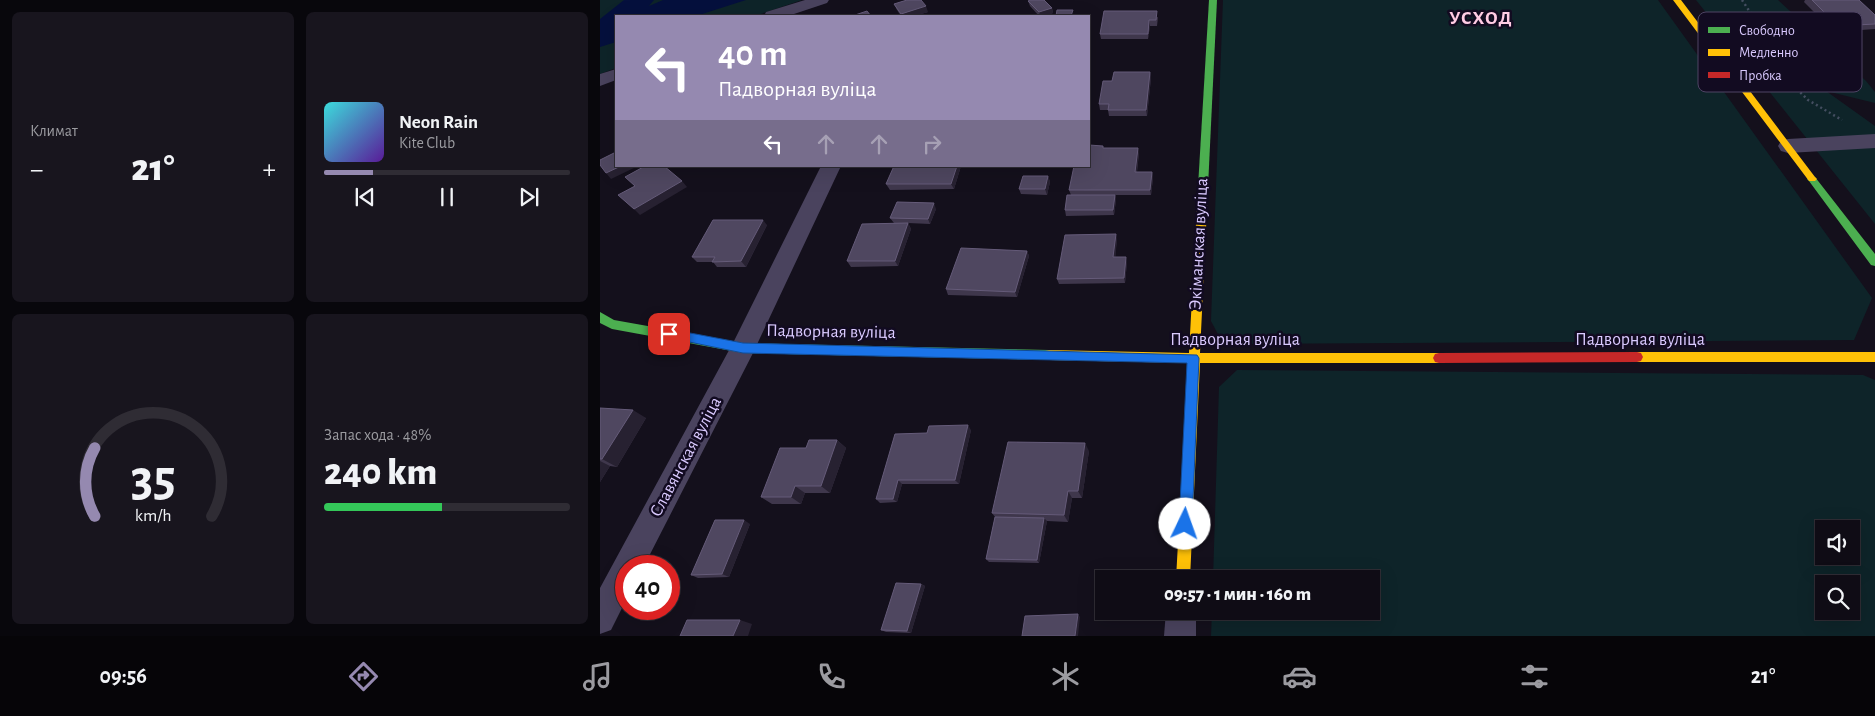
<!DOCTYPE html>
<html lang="ru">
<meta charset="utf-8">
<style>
body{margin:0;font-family:"Alegreya Sans",sans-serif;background:#18151e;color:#f1f3f6;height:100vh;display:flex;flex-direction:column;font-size:19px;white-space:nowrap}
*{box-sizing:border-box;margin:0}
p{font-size:16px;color:#9b9ba0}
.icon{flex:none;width:28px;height:28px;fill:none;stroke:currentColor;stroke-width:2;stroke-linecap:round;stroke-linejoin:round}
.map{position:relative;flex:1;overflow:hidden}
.drawer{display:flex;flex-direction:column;gap:12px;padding:12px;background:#08070c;width:600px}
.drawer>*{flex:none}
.guide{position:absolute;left:15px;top:15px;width:475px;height:152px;border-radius:0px;box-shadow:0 5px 20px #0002,0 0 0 1px #2f2c34;background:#9589b0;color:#fff;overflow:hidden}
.buttons{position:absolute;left:1215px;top:520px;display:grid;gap:10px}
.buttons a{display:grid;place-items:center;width:45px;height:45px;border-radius:0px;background:#0f0c15;box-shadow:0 5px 20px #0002,0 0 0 1px #2f2c34;font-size:25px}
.speed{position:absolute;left:15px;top:555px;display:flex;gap:10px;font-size:25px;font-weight:700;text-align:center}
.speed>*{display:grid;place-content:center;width:65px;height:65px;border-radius:50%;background:#0f0c15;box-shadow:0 5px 20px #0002,0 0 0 1px #2f2c34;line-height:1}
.speed .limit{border:8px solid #d22;background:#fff;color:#111}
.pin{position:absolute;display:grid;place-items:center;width:42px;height:42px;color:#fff;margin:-21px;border-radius:10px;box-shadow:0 2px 8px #0006}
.me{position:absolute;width:55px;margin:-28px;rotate:3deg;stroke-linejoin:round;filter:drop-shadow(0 0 4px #0008)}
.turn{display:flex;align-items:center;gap:18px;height:105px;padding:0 20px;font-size:22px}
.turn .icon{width:65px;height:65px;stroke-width:2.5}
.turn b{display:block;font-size:35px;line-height:42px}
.lanes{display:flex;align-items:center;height:48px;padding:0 20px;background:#0003;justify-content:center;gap:25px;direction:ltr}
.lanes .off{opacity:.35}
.big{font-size:38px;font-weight:800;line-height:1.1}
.drawer .card{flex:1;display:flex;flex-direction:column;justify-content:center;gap:8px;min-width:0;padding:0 18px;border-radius:8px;background:#18151e}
.drawer .dial{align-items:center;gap:0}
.dial svg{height:130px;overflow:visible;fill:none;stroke:#2f2c34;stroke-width:7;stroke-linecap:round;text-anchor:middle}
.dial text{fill:#f1f3f6;stroke:none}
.song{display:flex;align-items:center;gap:15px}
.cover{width:60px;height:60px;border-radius:8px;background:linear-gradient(135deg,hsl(180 70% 55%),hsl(270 70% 35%))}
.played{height:5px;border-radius:2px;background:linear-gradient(90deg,#9589b0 20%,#2f2c34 20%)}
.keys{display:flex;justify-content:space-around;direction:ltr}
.heat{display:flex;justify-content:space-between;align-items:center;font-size:28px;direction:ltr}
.charge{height:8px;border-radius:4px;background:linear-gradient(90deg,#34c759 48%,#2f2c34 0)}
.drawer .tiles{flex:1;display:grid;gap:12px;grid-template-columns:repeat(2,1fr)}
.trip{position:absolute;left:495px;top:570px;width:285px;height:50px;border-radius:0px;background:#0f0c15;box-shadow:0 5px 20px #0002,0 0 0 1px #2f2c34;font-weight:800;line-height:50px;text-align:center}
.tabs{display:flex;height:80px;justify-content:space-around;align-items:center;background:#060508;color:#9b9ba0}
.tabs .icon{width:35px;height:35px}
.tabs .selected{color:#9589b0}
.tabs b{font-size:22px;color:#f1f3f6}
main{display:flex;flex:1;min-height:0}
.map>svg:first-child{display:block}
</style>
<main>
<section class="drawer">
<div class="tiles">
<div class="card"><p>Климат</p>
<div class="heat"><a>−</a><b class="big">21°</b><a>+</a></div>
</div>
<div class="card">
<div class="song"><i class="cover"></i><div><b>Neon Rain</b><p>Kite Club</p></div></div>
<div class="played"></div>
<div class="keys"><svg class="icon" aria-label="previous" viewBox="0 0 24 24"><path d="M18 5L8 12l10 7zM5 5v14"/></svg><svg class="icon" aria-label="pause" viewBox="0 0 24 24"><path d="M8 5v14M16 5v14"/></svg><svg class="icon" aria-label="next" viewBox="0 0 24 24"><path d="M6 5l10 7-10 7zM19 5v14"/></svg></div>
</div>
<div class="card dial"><svg viewBox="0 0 100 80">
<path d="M14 69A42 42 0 1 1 86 69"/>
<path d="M14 69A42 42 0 0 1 14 27" stroke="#9589b0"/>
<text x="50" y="56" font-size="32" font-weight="700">35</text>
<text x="50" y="72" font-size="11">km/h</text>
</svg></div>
<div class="card"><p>Запас хода · 48%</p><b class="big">240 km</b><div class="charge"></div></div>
</div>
</section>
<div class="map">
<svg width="1275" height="636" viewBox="0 0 1275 636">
<rect width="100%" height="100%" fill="#14101c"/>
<!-- green -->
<g fill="#0e2429" fill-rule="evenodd">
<polygon points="0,0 202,0 155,16 16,16 16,68 0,74"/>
<polygon points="623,0 1058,0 1272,298 1254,340 641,344 620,338 611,321"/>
<polygon points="1096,0 1178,0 1266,81 1275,92 1275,103 1226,91 1275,126 1275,224"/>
<path d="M637,370l626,5 12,5v256h-664l1,-25h159v-32h-158l6,-192zM1224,529h27v27h-27zM1224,584h27v27h-27z"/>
</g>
<!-- water -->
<polygon fill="#05103d" points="24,0 54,0 49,6 63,0 146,0 96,16 16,16 16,42 0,47 0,19"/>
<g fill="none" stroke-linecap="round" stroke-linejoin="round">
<!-- path -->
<polyline stroke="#444e60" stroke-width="2.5" stroke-dasharray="2 3" stroke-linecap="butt" points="1142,0 1168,39 1188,80 1208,100 1242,120"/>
<!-- street -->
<g fill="#4a435e" fill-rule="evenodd">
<polygon points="205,0 229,0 227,3 188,16 164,16 166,12"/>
<polygon points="16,69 16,80 0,86 0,74"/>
<polygon points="1275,134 1275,148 1188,153 1181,151 1178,146 1181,141 1188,139"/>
<polygon points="221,166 241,166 152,355 44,566 26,566 26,600 11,630 0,634 0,588 134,341"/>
<polygon points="566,611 596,611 596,636 564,636"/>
</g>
<!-- fast -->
<g fill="#4caf50" fill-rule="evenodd">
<polygon points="609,0 617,0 608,187 603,190 598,187"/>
<polygon points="1212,176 1215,177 1275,254 1275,266 1271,265 1209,181 1207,179 1209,177"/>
<polygon points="0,312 14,320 143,343 449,350 453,351 455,355 453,359 449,360 143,353 12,329 0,323"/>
</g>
<!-- slow -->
<g fill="#ffc107" fill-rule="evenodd">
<polygon points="1073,0 1081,0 1215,177 1217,179 1215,181 1209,181"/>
<polygon points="603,184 608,187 600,353 839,353 843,354 845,358 843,362 839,363 600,363 590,579 576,579 588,363 449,360 445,359 443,355 445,351 449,350 589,353 598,187"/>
<polygon points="1037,352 1275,352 1275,362 1037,362 1033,361 1031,357 1033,353"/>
</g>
<!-- jam -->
<polygon fill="#c62828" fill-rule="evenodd" points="1037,352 1041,353 1043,357 1041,361 1037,362 839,363 835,362 833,358 835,354 839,353"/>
</g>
<!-- wall -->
<g fill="#3f374c">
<polygon points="1205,0 1259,0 1275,15 1275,29 1234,32 1204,2"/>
<polygon points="428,1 452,8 453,13 445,16 439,16 430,6"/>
<polygon points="294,4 328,12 314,16 301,16 297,10"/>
<polygon points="558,17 557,26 550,26 548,39 501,39 500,34"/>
<polygon points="550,72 551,78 547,116 509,116 508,110 500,110 499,104 512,81"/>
<polygon points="503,146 503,148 539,153 537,172 552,172 553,178 551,195 515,195 516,200 514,215 466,216 465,210 471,195 469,190"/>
<polygon points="294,166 361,166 354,189 290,190 286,184"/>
<polygon points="448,176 450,182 447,195 421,194 419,189"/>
<polygon points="336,209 330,224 308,223 311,229 298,266 251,267 247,261 294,223 290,218"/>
<polygon points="167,225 146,267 117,267 113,262 97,262 92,257"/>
<polygon points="517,239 515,257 527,262 525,283 459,284 457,279"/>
<polygon points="427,251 429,256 417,297 348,295 346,289"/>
<polygon points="0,408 46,418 17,467 10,466 0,482"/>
<polygon points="371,430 359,484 302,484 297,502 280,503 276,499 327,433"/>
<polygon points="237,440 246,448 230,493 205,493 201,504 172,504 161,497 206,448"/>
<polygon points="489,451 482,498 472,498 468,522 447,521 439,563 389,562 386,559 395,517 392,513"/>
<polygon points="150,524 129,577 98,578 91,575"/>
<polygon points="321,584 325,586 311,633 286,632 281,630"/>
</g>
<!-- shaded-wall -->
<g fill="#272131">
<polygon points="326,6 328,12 314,16 302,16 301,14"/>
<polygon points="452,8 453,13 445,16 440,16 439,12"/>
<polygon points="549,20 550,26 548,39 548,34"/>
<polygon points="550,72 551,78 547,116 546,110"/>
<polygon points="538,148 539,153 536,177 535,172"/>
<polygon points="21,166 38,166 11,179 6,173"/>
<polygon points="357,166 361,166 354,189 351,184"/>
<polygon points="552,172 553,178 551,195 550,190"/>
<polygon points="448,176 450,182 447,195 445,189"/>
<polygon points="82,181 87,187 40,215 34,209"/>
<polygon points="515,195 516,200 514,215 513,210"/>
<polygon points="334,203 336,209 330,224 328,219"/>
<polygon points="163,220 167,225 146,267 141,261"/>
<polygon points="308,223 311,229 298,266 295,261"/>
<polygon points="516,234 517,239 515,263 513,257"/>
<polygon points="427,251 429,256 417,297 415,292"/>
<polygon points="526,257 527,262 525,283 524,278"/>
<polygon points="33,410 46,418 17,467 2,459"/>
<polygon points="368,425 371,430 359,484 355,480"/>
<polygon points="237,440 246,448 230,493 221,486"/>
<polygon points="485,443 489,451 482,498 478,491"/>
<polygon points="0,461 10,466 0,482"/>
<polygon points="298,480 302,484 297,502 293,499"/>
<polygon points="195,486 205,493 201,504 191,497"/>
<polygon points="468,491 472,498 468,522 464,515"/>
<polygon points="444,518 447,521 439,563 437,560"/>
<polygon points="144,520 150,524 129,577 122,574"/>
<polygon points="321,584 325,586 311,633 307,631"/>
<polygon points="478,614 480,617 478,636 475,636"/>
<polygon points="140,620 152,624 148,636 133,636"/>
</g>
<!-- building -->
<g fill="#4f4760" stroke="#655b79">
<polygon points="307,0 321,0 326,6 301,14 294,4"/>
<polygon points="430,0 444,0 452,8 439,12 428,1"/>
<polygon points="1212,0 1259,0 1275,15 1275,24 1238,26"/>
<polygon points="457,10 473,10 471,16 456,16"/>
<polygon points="267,11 271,16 252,16"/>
<polygon points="504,11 557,11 556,20 549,20 548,34 500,34"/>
<polygon points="514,72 550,72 546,110 508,110 509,104 499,104 503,81 512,81"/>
<polygon points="489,145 503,146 503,148 538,148 535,172 552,172 550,190 469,190 474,166 489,166"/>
<polygon points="16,152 16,166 21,166 6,173 0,165 0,160"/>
<polygon points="45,166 64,166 82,181 34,209 18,195 35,186 25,177"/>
<polygon points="294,166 357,166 351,184 286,184"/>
<polygon points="423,176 448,176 445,189 419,189"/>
<polygon points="467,195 515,195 513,210 465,210"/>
<polygon points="297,202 334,203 328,219 290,218"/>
<polygon points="113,220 163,220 141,261 112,262 115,257 92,257"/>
<polygon points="308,223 295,261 247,261 262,224"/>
<polygon points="516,234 513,257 526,257 524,278 457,279 465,235"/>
<polygon points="361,248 427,251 415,292 346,289"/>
<polygon points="0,408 33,410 2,459 0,459"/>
<polygon points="368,425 355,480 298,480 293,499 276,499 295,434 327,433 329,426"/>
<polygon points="209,440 237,440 221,486 195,486 191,497 161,497 180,448 206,448"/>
<polygon points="408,442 485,443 478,491 468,491 464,515 392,513"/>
<polygon points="395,517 444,518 437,560 386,559"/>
<polygon points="115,520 144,520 122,574 91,575"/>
<polygon points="296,583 321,584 307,631 281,630"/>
<polygon points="478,614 475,636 422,636 425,616"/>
<polygon points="87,620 140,620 133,636 80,636"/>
</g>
<!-- route -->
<polygon fill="#1a73e8" stroke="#114b97" points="69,329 143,343 597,355 599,358 592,524 590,528 585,530 581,528 579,524 587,363 143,353 65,337 63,334 65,330"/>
<g text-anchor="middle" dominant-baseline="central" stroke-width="5" stroke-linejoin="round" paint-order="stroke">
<!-- street labels -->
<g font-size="18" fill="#dacaff" stroke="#120b21">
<text transform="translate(599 244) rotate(-87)">Экіманская вуліца</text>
<text transform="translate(231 332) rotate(1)">Падворная вуліца</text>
<text x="635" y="340">Падворная вуліца</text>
<text x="1040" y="340">Падворная вуліца</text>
<text transform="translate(86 457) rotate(-62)">Славянская вуліца</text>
</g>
<!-- far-district labels -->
<g font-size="19" font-weight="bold" letter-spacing="1" fill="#ffcce4" stroke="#120b21">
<text x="881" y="18">УСХОД</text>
</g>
</g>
<!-- legend -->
<rect x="1098" y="12" width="164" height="80" rx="8" fill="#120b21" stroke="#4e4464" stroke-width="1"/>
<rect x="1108" y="27" width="22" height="6" fill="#4caf50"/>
<rect x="1108" y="49" width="22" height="7" fill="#ffc107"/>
<rect x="1108" y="72" width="22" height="6" fill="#c62828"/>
<g font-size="14" fill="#dacaff">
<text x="1139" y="35">Свободно</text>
<text x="1139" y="57">Медленно</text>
<text x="1139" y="80">Пробка</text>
</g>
</svg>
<div class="buttons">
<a><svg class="icon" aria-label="sound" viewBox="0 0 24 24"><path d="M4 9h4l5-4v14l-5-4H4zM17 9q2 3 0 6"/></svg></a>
<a><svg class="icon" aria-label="search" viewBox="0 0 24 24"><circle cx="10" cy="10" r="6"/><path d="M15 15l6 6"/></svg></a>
</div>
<div class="speed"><div class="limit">40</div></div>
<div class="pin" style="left:69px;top:334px;background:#d93025"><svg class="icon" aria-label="arrive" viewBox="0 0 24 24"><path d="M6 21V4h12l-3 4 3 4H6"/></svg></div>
<svg class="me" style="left:585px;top:524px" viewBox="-20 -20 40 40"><circle r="19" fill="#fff"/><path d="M0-13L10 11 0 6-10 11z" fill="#1a73e8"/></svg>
<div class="trip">09:57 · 1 мин · 160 m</div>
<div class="guide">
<div class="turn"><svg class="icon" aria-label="left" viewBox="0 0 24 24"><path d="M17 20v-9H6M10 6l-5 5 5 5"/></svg><div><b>40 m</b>Падворная вуліца</div></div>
<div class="lanes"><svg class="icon" aria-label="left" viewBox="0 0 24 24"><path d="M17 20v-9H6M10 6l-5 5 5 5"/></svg><svg class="icon off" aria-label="ahead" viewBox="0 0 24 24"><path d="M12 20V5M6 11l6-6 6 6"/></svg><svg class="icon off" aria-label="ahead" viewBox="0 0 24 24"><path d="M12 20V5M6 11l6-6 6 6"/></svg><svg class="icon off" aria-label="right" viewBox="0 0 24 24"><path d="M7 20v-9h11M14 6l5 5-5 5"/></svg></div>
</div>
</div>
</main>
<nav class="tabs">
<b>09:56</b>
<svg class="icon selected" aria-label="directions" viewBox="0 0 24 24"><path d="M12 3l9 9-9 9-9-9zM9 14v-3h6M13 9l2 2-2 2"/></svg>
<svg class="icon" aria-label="music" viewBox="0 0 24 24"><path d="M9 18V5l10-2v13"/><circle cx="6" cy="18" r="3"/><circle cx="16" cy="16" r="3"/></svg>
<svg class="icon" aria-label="phone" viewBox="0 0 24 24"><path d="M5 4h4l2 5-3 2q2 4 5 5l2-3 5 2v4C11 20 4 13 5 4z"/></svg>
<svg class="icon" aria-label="climate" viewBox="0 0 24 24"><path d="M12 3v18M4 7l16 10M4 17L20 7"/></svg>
<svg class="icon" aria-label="car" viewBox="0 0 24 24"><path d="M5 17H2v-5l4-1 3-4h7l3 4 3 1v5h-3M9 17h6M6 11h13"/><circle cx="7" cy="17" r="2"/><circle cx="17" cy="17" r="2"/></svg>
<svg class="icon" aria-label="filters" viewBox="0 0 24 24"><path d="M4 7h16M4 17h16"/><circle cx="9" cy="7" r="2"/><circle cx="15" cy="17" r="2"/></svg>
<b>21°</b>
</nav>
